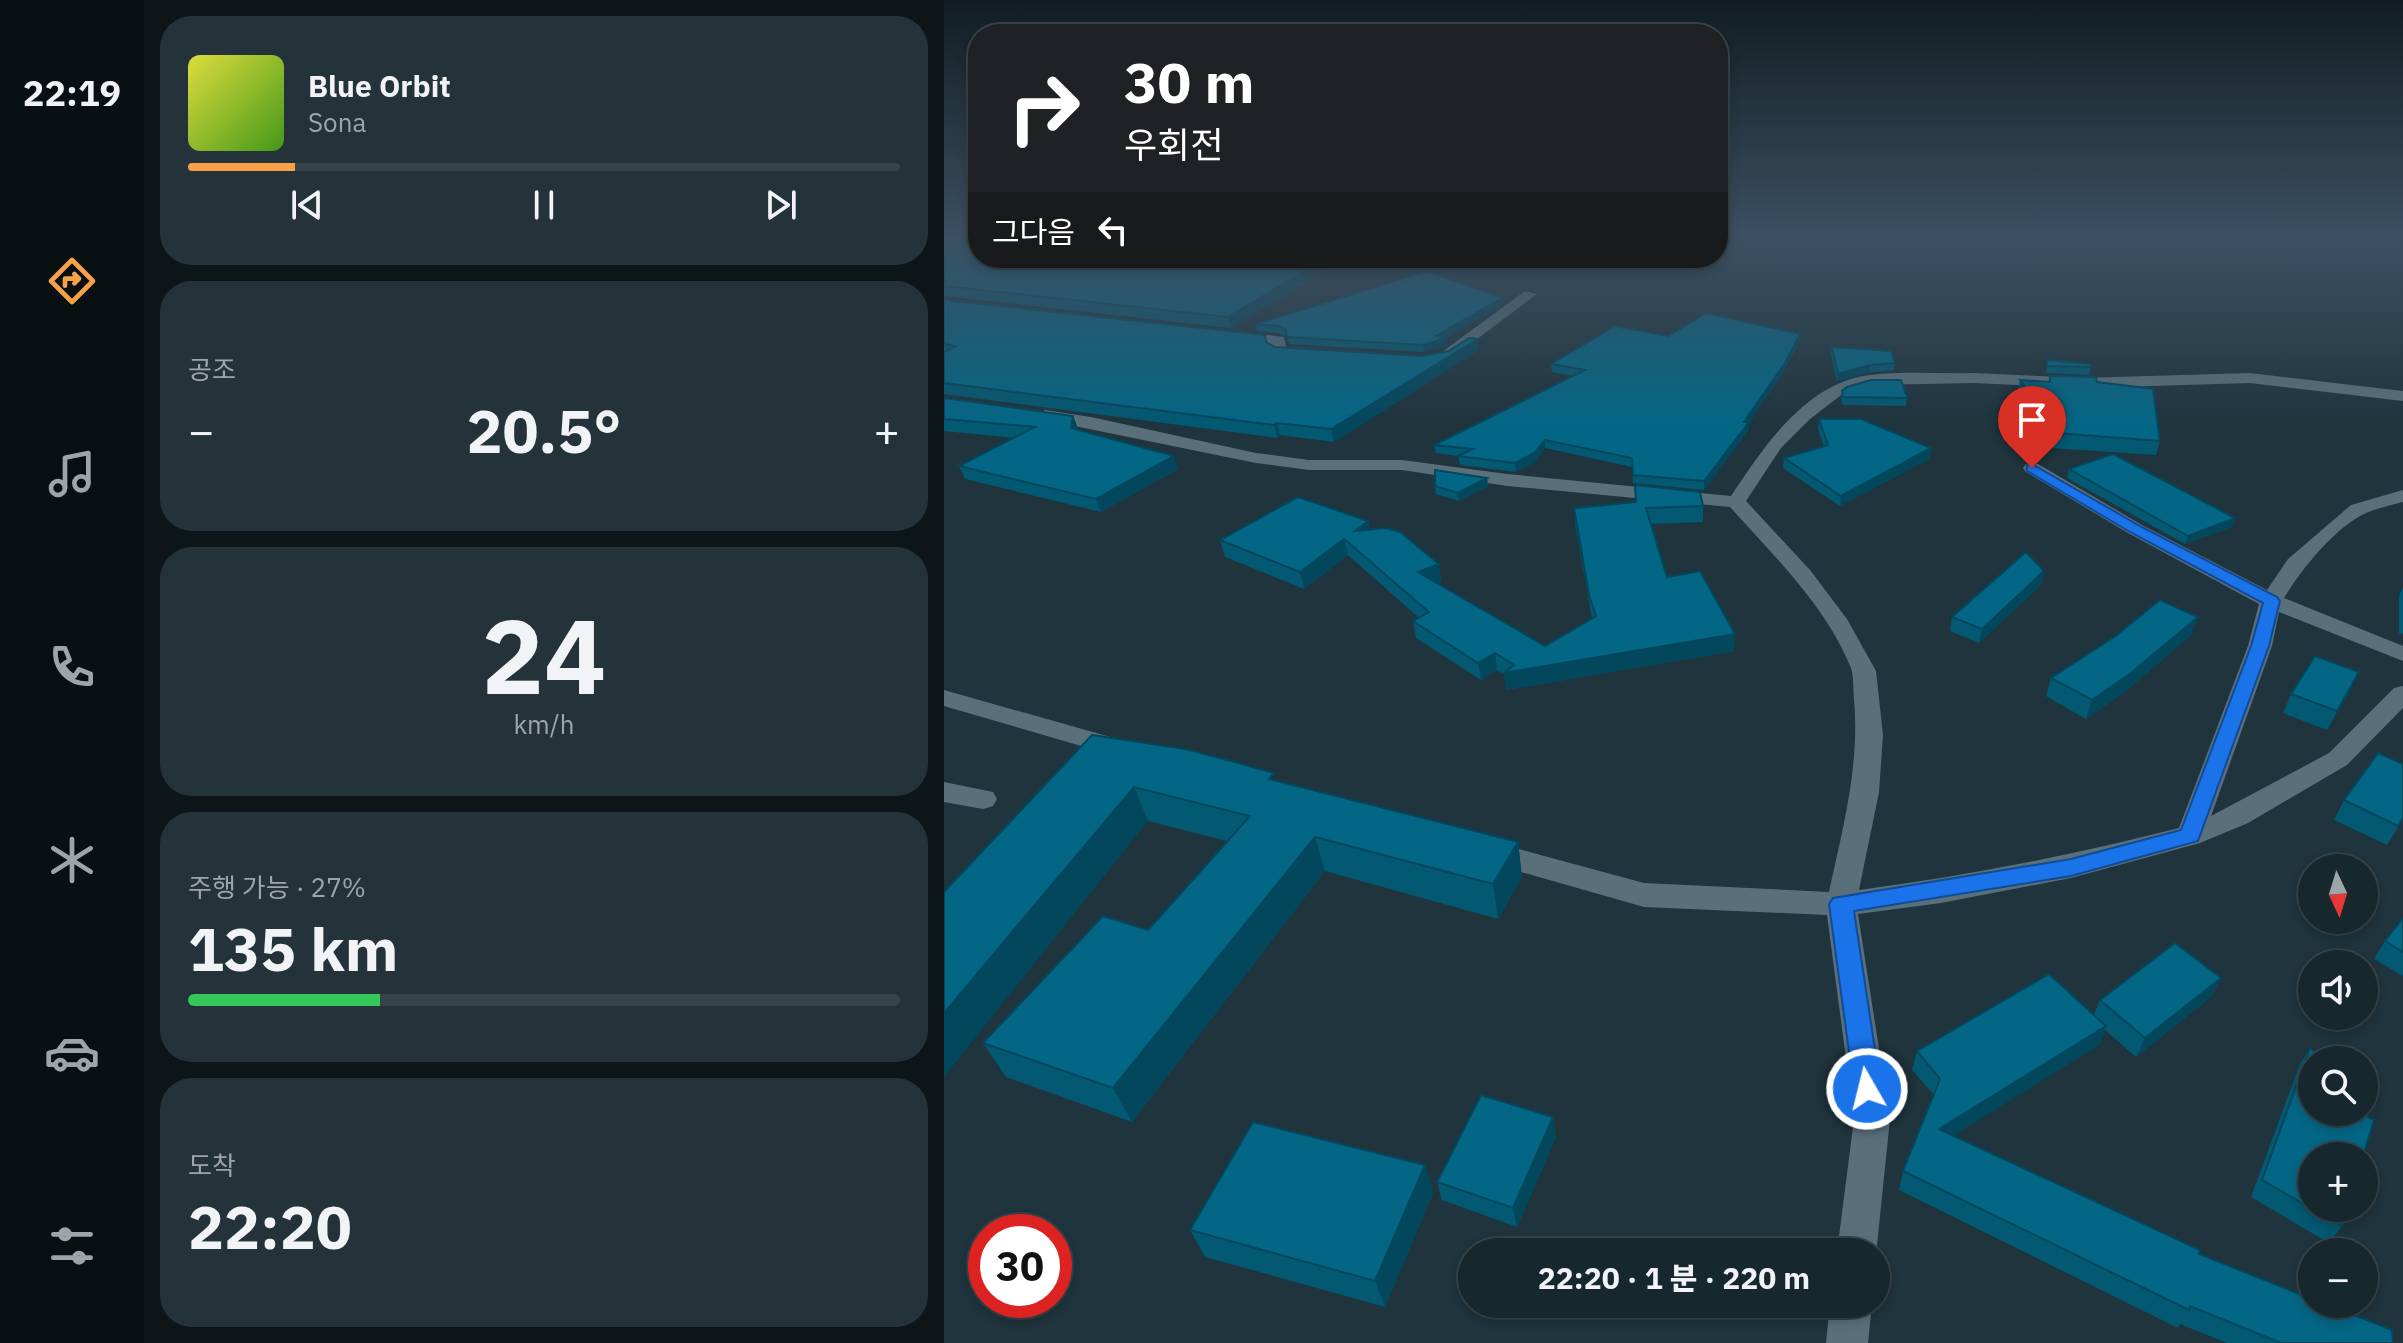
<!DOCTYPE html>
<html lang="ko">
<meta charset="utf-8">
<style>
body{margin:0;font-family:"IBM Plex Sans","Noto Sans KR",sans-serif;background:#24333a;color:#f1f3f6;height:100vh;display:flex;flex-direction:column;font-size:30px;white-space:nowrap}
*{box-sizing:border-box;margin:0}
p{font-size:26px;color:#9ea5aa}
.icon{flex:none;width:44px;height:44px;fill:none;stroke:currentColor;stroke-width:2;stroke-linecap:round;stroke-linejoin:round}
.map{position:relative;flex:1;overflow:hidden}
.details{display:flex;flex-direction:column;gap:16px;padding:16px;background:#0d1519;width:800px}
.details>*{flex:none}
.hud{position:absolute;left:24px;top:24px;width:760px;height:244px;border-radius:32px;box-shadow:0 4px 12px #0003,0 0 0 2px #36444a;background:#202124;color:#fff;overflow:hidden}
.needle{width:52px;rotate:176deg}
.tools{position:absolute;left:1354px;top:854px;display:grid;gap:16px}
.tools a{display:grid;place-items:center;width:80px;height:80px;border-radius:50%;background:#17272e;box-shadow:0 4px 12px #0003,0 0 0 2px #36444a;font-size:40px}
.speed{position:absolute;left:24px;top:1214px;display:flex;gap:16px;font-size:40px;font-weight:700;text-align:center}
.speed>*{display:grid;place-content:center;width:104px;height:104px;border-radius:50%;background:#17272e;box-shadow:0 4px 12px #0003,0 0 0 2px #36444a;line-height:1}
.speed .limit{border:12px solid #d22;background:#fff;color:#111}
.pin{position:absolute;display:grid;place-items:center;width:68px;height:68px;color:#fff;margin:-82px -34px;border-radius:50% 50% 50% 0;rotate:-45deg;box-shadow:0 0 8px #0007}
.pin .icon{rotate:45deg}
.me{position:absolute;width:88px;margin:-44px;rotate:352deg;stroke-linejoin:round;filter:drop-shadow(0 0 6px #0008)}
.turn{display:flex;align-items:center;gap:28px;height:168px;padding:0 24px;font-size:36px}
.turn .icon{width:104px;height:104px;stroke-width:2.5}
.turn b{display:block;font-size:56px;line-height:68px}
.then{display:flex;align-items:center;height:76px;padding:0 24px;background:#0003;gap:16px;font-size:30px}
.big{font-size:60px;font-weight:800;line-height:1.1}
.details .tile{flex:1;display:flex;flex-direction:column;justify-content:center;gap:12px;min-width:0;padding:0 28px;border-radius:32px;background:#24333a}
.details .dial{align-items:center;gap:0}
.dial b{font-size:104px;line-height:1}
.song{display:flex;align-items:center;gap:24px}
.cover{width:96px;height:96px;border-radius:12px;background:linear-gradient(135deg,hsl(60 70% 55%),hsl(100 70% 35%))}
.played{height:8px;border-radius:4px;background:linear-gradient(90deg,#f7a149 15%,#36444a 15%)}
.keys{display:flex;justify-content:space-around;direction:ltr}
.heat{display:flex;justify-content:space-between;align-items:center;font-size:44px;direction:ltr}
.charge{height:12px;border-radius:6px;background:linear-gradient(90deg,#34c759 27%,#36444a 0)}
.trip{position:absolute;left:514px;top:1238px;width:432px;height:80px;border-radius:40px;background:#17272e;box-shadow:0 4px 12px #0003,0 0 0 2px #36444a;font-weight:800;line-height:80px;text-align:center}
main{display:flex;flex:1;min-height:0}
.menu{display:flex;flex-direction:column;width:144px;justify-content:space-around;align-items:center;background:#091012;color:#9ea5aa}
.menu .icon{width:56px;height:56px}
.menu .current{color:#f7a149}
.menu b{font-size:36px;color:#f1f3f6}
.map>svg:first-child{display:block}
</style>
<main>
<nav class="menu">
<b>22:19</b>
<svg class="icon current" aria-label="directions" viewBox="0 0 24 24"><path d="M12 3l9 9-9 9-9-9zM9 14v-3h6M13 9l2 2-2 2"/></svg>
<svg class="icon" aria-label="music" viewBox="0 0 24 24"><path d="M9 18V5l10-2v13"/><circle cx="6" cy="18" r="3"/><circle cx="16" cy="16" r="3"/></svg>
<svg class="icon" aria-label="phone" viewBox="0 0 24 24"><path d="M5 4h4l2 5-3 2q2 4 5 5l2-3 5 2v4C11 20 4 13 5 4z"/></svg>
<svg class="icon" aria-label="climate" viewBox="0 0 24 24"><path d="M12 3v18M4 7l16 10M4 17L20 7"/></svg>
<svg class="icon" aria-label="car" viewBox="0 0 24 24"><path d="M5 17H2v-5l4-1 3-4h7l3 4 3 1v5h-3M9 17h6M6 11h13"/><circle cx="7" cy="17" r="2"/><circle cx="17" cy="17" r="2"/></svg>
<svg class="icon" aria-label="filters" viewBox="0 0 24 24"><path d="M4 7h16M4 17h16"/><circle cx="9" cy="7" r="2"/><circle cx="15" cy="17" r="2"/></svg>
</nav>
<section class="details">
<div class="tile">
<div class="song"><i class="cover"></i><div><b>Blue Orbit</b><p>Sona</p></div></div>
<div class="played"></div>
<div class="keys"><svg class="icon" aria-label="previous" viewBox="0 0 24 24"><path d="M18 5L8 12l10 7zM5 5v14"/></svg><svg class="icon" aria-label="pause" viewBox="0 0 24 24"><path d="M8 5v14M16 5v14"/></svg><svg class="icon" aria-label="next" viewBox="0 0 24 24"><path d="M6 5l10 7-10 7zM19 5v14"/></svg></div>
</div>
<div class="tile"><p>공조</p>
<div class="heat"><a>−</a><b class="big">20.5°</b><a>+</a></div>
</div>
<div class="tile dial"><b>24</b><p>km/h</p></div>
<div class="tile"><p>주행 가능 · 27%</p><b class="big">135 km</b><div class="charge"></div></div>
<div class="tile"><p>도착</p><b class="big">22:20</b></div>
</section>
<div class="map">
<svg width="1459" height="1343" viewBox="0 0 1459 1343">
<rect width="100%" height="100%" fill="#1f343d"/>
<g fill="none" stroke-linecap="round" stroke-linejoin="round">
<!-- street -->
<g fill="#59707b" fill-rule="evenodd">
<polygon points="581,291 593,294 508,358 498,358 498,352"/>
<polygon points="289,331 340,337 342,347 363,348 371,353 363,358 329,354 327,344 284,338 284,332"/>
<path d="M1030,373l108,5 168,-5 153,18v10l-153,-18 -168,5 -108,-5 -104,2 -25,7 -35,27 -29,29 -35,53 64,69 37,49 29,52 7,64 -4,57 -20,98c108,-14 214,-35 320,-62l69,-182 11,-42 -131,-71 -102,-61 -3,-4 3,-4h12l104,61 125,65 21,-31 63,-54 52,-15v12c-12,3 -25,6 -37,11 -31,14 -65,57 -82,85l119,48v15l-124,-49 -7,34 -61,170 118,-63 65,-65 9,-2v22l-56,57 -99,58 -48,20 -129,35 -130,25 -83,11 32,205 -14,136v-3h-39l17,-133 -27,-204 -183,-8 -165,-47 -5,-8 5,-8 10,-3 155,42 185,9c14,-65 31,-127 25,-193 -1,-10 0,-22 -3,-31 -25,-62 -77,-112 -121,-161l-223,-21 -105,-16h-93l-53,-7 -211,-43 -8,-5 8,-5 46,7 165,36 53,7h93l105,14 224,22c33,-49 74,-113 139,-121 34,-4 70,-1 104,-2z"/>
<polygon points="0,690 184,742 188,748 184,754 175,757 0,706"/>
<polygon points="0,782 49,792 53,799 49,806 39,809 0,802"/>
<polygon points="886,1304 928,1304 924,1343 882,1343"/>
</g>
</g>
<!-- wall -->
<g fill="#035872">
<polygon points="0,236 402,258 287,328 0,296 0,297"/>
<polygon points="0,300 321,335 323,343 331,347 478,356 505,351 534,339 535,350 390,442 336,435 333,438 0,394"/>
<polygon points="558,305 502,338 504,345 480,352 345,344 343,337 336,333 313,331 312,324"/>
<polygon points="856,334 856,341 840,371 805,423 804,431 760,490 689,483 688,467 601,448 591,462 572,472 516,465 514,456 492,453 490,445 629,376 608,372 607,364 724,336"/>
<polygon points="888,347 951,363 950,370 925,372 893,382 887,354"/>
<polygon points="1103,360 1147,367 1145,375 1102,373"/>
<polygon points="1106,376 1153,382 1216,441 1212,455 1108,448 1073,394 1076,380 1104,382"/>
<polygon points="898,391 963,398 962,406 899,405 897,399"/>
<polygon points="0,398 129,416 134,430 234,469 157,512 21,479 15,466 71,438 0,431"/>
<polygon points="875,419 987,448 985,459 896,506 839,468 840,458 880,446 874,430"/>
<polygon points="1125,469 1288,527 1241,544 1123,478"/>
<polygon points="543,478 544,486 515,501 492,494 491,486"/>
<polygon points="691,485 759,506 759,522 706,524 723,577 790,651 562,690 561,675 553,670 537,680 472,638 469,621 475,618 404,555 360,589 281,557 276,540 424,521 425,529 495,564 497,581 492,583 601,646 648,618 631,524 630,508 691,502"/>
<polygon points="1100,571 1097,585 1035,643 1006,631 1008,617"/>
<polygon points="1459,587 1459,634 1455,633 1455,596"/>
<polygon points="1254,617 1247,635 1182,691 1142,719 1102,696 1107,678"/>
<polygon points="1406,691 1383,730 1339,713 1347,694"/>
<polygon points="148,735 332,781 574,842 578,877 554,919 381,871 188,1122 62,1077 39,1043 204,930 283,841 204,821"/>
<polygon points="1459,764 1459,820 1443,845 1390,820 1400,800"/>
<polygon points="1459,918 1459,976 1430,959 1441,941"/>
<polygon points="1277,978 1267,997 1192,1057 1161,1030 1155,1045 1009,1135 1255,1254 1449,1343 1283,1343 1236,1324 1234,1328 955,1190 959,1171 990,1095 968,1070 973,1051 1150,1014 1156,1000"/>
<polygon points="1366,1048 1398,1226 1385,1243 1307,1197 1355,1066"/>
<polygon points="609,1117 612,1137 573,1227 498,1200 493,1182"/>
<polygon points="481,1165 489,1193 441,1307 261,1257 246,1230"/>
</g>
<!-- shaded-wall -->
<g fill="#03475d">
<polygon points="383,258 402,258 287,328 284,317"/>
<polygon points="558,298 558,305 501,339 503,338 504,345 480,352 479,345"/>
<polygon points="856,334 856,341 840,371 805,423 804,431 760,490 760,481"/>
<polygon points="534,339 535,350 390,442 387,429"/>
<polygon points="926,365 925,372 893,382 894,374"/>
<polygon points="129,416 134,428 131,441 127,428"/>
<polygon points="333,423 336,435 333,438 330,425"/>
<polygon points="601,440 601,448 591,462 572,472 571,463"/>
<polygon points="987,448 985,459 896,506 897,496"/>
<polygon points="230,456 234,469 157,512 152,499"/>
<polygon points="543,478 544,486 515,501 514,493"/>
<polygon points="1291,518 1288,527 1241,544 1244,536"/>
<polygon points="424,521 427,537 411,531"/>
<polygon points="400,539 404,555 360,589 356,572"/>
<polygon points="495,564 497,581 477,589 474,572"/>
<polygon points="1100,571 1097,585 1035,643 1038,629"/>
<polygon points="1254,617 1247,635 1182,691 1142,719 1148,700"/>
<polygon points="791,634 790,651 562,690 560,673"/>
<polygon points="551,653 553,670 537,680 534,663"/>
<polygon points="1415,672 1406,691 1383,730 1393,711"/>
<polygon points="190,787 204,821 0,1077 0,1013"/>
<polygon points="371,837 381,871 188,1122 169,1088"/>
<polygon points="574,842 578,877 554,919 549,884"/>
<polygon points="1277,978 1267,997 1192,1057 1201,1038"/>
<polygon points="1162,1026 1155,1045 990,1148 995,1129"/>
<polygon points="609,1117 612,1137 573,1227 569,1208"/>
<polygon points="481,1165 489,1193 441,1307 431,1281"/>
</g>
<!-- building -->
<g fill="#046685" stroke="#03475d" stroke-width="2">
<polygon points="0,236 34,236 34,258 383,258 284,317 0,286"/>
<polygon points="483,271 558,298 492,336 503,338 479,345 343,337 342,330 335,326 312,324"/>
<polygon points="0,300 321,335 322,342 331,347 478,356 505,351 525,338 534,339 387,429 333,423 330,425 0,383 0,352 12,346 0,344"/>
<polygon points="762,313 856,334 841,363 800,422 805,422 760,481 689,475 688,458 601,440 590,453 571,463 514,456 529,449 490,445 641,370 607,364 671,326 724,336"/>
<polygon points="888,347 947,351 951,363 926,365 894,374"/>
<polygon points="1103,360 1146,364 1147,367 1103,366"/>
<polygon points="1106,376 1152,377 1153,382 1209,389 1216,441 1112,433 1076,380 1106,382"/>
<polygon points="927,380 957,380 963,398 899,397 898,391 903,387"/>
<polygon points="0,398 129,416 127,428 230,456 152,499 15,466 91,427 0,419"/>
<polygon points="875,419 917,419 987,448 897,496 840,458 884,445"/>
<polygon points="1169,454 1291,518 1244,536 1125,469"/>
<polygon points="491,470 543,478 514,493 491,486"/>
<polygon points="691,485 756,492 759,506 702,508 723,577 756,571 791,634 560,673 570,665 551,653 534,663 469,621 485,612 400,539 356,572 276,540 354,497 424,521 411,531 442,528 456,532 495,564 474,572 601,646 652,616 645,595 630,508 692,502"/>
<polygon points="1082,552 1100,571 1038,629 1008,617"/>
<polygon points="1216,600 1254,617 1188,672 1148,700 1107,678 1173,635"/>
<polygon points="1371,656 1415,672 1393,711 1347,694"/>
<polygon points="148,735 241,749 287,761 330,773 325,779 574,842 549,884 371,837 169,1088 39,1043 159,916 204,930 306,816 190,787 0,1013 0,892"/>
<polygon points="1434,753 1459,764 1459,818 1454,826 1400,800"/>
<polygon points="1459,918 1459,952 1441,941"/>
<polygon points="1231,943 1277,978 1201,1038 1156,1000"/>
<polygon points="1105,974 1162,1026 995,1129 1256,1250 1255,1254 1368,1299 1368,1304 1382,1304 1448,1330 1449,1343 1337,1343 1246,1306 1245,1310 959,1171 996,1079 973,1051"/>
<polygon points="1366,1048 1381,1060 1368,1060 1368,1112 1420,1112 1420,1090 1426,1094 1424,1117 1430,1120 1419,1156 1368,1156 1368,1208 1404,1208 1398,1226 1318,1180"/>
<polygon points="537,1095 609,1117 569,1208 493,1182"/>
<polygon points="309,1122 481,1165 431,1281 246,1230"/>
</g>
<!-- sky -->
<linearGradient id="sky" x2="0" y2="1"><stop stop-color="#111d22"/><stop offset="0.56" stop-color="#3c5062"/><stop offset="1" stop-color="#3c5062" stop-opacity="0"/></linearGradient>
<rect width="1459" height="424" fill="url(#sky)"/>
<!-- route -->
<polygon fill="#1a73e8" stroke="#114b97" stroke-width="2" points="1088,464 1196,526 1333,597 1336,601 1325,646 1254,841 1127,876 910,911 937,1089 933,1097 923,1101 914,1097 910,1089 885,904 889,898 1127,859 1237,830 1307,646 1319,603 1186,532 1083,471 1083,465"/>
</svg>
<div class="tools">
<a><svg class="needle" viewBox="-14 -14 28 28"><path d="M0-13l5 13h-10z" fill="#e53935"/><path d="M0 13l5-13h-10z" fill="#9ea5aa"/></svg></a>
<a><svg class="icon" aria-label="sound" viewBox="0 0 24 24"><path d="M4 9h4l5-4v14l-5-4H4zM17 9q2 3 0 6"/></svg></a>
<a><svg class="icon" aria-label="search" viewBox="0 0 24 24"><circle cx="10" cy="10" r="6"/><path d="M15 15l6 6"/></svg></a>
<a>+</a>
<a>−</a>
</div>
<div class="speed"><div class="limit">30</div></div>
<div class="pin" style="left:1088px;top:468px;background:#d93025"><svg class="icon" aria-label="arrive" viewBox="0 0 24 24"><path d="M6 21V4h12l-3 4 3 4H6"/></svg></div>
<svg class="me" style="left:923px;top:1089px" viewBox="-20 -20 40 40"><circle r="17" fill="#1a73e8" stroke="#fff" stroke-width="3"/><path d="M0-11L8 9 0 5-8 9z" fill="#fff"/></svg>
<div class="trip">22:20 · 1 분 · 220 m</div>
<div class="hud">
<div class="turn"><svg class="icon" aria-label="right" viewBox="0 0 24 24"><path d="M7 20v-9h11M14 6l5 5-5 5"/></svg><div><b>30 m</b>우회전</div></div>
<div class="then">그다음<svg class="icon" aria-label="left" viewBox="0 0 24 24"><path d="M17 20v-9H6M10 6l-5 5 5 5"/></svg></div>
</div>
</div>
</main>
